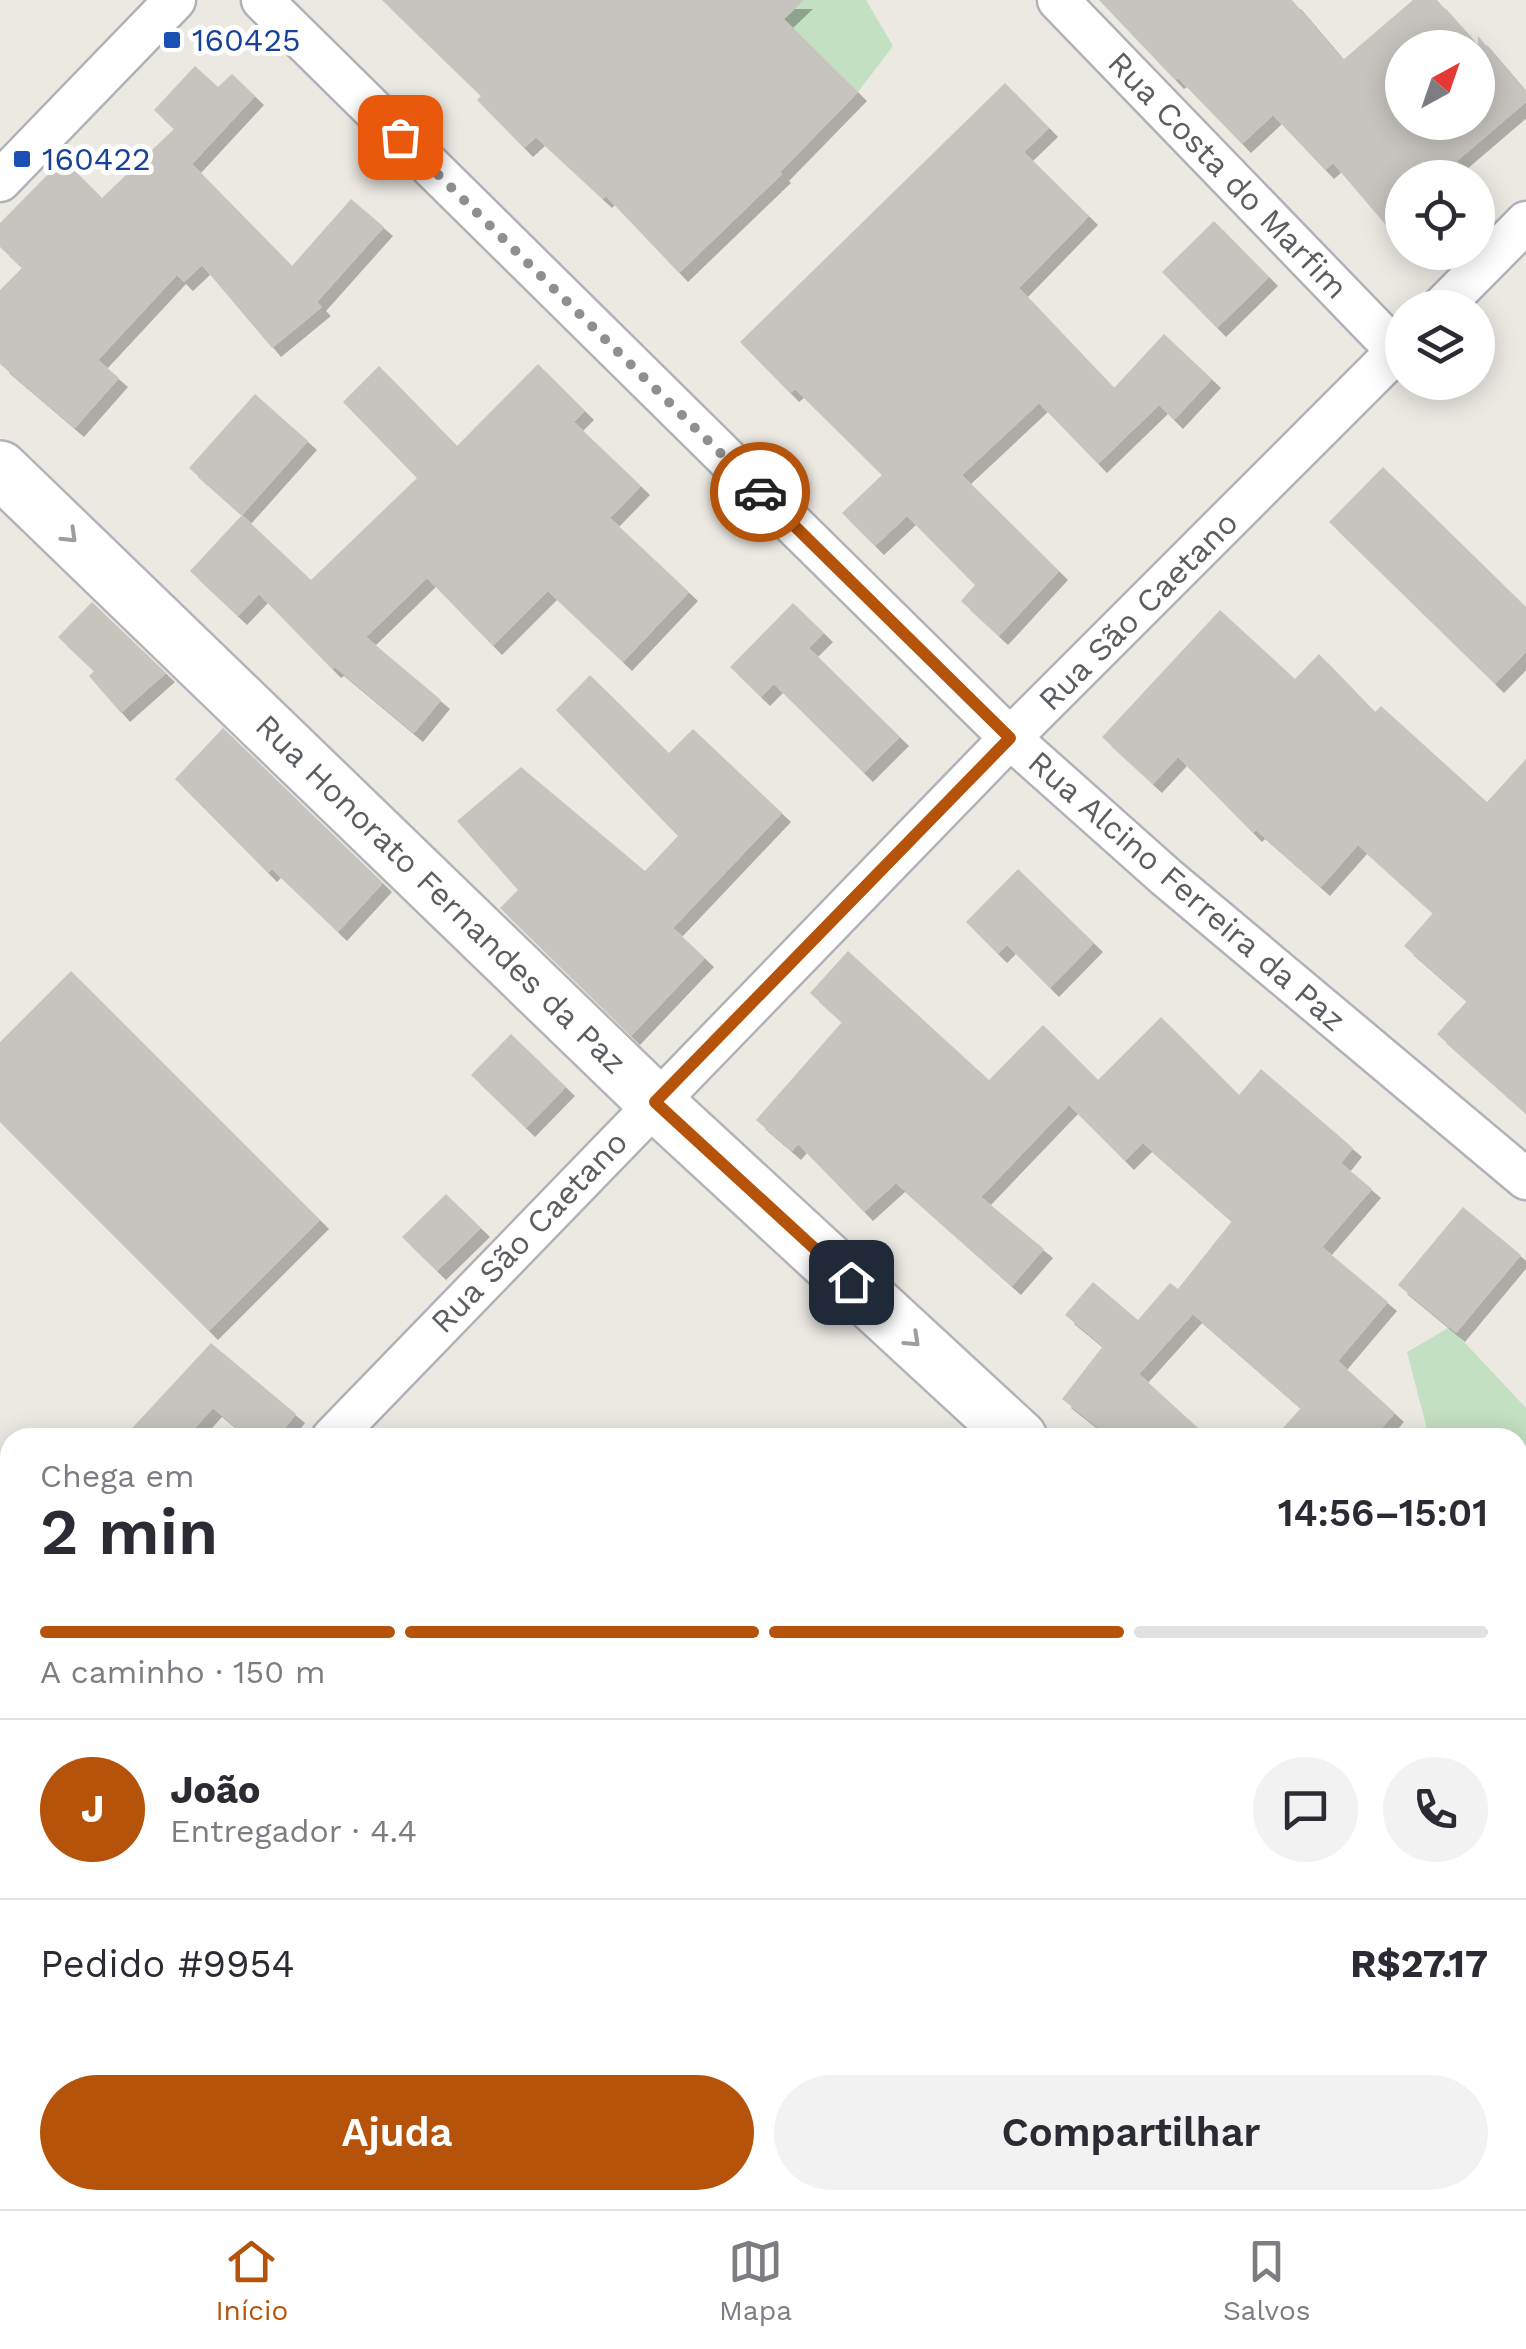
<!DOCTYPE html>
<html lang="pt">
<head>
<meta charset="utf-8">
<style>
  :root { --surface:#fff; --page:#f2f2f3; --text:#2b2b33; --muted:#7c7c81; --line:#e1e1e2; --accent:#b45309 }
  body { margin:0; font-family:"Work Sans",sans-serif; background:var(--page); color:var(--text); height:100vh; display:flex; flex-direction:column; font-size:38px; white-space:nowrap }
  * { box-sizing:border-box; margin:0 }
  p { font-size:32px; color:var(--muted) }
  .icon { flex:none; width:55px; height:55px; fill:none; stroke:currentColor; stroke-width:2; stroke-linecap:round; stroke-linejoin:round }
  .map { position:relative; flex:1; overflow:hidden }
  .details { position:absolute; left:0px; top:1428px; width:1528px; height:782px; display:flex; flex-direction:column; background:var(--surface); border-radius:30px 30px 0 0; box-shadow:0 5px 25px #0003 }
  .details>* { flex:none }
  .needle { width:65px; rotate:40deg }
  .tools { position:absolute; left:1385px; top:30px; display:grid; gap:20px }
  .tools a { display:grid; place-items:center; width:110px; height:110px; border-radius:50%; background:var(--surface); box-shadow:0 5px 25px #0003; font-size:50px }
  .pin { position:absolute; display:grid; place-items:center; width:85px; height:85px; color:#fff; margin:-42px; border-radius:20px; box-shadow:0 5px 15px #0006 }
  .courier { position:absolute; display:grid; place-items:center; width:100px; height:100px; margin:-50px; border:8px solid #b45309; border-radius:50%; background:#fff; color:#222; box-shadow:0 2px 12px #0007 }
  .summary em { font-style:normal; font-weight:600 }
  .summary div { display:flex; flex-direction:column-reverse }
  .summary { display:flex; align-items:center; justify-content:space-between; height:170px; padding:0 40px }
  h1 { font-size:65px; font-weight:600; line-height:75px }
  .bar { display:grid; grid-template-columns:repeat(4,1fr); gap:15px 10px; align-content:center; height:120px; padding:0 40px }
  .bar i { height:12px; border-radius:8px; background:var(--line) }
  .bar .on { background:var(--accent) }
  .bar p { grid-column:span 4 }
  .line { display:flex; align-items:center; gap:25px; padding:0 40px; border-top:2px solid var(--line) }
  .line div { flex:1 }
  .round { display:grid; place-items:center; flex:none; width:105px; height:105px; border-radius:52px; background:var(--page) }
  .primary-button { display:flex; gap:20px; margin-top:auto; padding:20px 40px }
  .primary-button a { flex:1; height:115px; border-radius:60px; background:var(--accent); color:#fff; font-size:40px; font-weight:600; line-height:115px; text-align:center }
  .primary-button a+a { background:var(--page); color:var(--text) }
  .tabs { display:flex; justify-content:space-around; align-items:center; height:140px; border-top:2px solid var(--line); background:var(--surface); font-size:28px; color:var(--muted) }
  .tabs a { display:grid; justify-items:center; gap:5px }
  .tabs .on { color:var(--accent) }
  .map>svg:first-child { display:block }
  .green { fill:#c3e0c2 }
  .water { fill:#aad7f4 }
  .building { fill:#c7c4bf; fill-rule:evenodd; filter:url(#shadow) }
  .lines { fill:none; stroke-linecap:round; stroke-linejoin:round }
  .street-casing { stroke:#b0b3b6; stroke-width:45 }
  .secondary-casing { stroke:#b2b5b8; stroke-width:60 }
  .street { stroke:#fff; stroke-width:40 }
  .secondary { stroke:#fff; stroke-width:55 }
  .oneway { stroke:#9d9ea0 }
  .done { stroke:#8e8f8e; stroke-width:10; stroke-dasharray:0 18 }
  .route { stroke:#b45309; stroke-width:12 }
  .transit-dot { fill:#1a4fb4; stroke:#fff; stroke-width:4 }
  .labels { text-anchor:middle; stroke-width:10; stroke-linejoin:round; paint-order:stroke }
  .transit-label { font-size:32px; fill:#164399; stroke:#fff; text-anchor:start }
  .street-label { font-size:32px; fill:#5b5e61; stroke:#fff }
</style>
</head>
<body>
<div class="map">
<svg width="1526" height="2209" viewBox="0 0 1526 2209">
  <defs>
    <filter id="shadow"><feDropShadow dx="9" dy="9" stdDeviation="0" flood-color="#0004"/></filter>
  </defs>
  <rect width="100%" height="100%" fill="#ece9e3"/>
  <g class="green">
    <polygon points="719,0 866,0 893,46 858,92 798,33 773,58"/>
    <polygon points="1450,1327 1526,1408 1526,1530 1518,1527 1518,1438 1429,1437 1407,1352"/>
  </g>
  <polygon class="water" points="687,2200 875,2200 836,2209 662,2209"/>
  <g class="building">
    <polygon points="382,0 804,0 784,19 858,92 780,172 782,174 679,273 606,196 603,199 536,137 524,148 477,100 481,96"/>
    <path d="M1099 0H1292L1343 60 1413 0H1437L1478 46V36L1526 92V102L1437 178H1402V244L1333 163 1325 170 1273 115 1242 144 1178 78 1175 80ZM1402 48H1478V122H1402Z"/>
    <polygon points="195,66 218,87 232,74 255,96 192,164 292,266 351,199 384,227 317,302 322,307 272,348 202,265 184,282 177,275 98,360 119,378 75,428 0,364 0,290 22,268 0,247 0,223 63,159 102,198 174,129 154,110"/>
    <polygon points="1005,83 1049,128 1024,152 1089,216 1019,288 1114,388 1164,334 1212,379 1174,420 1159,405 1098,464 1039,403 962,475 1059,571 999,636 961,601 975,585 907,516 875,546 842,513 882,475 795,389 790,393 740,342"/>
    <polygon points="1214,221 1269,277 1217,328 1162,272"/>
    <polygon points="538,364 585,411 574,422 641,486 610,518 689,592 623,662 548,591 493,646 427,578 366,637 441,700 414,733 335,667 332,669 259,594 238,616 190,571 242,515 311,580 417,478 343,402 379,366 457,446"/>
    <polygon points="255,394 308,441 242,515 189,468"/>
    <polygon points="1383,467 1526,607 1526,652 1495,684 1329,522"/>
    <polygon points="92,602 166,673 121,713 89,676 94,671 58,637"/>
    <polygon points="793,603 824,633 809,648 900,737 864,773 774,684 761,697 730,667"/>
    <polygon points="1220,610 1295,679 1319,654 1375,712 1381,706 1487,802 1526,759 1526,1113 1437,1034 1467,1001 1404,946 1433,913 1358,845 1321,887 1256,830 1253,833 1178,757 1153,784 1102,737"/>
    <polygon points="590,675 669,753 693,729 782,813 673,928 705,958 631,1036 500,908 518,890 457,821 521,767 645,871 678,836 556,710"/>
    <polygon points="223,728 383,883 338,932 272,869 268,873 175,779"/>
    <polygon points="1018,869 1094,943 1050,988 1007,945 998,954 966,922"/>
    <polygon points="848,951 989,1080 1043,1025 1098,1080 1161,1017 1239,1095 1261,1069 1353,1148 1341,1163 1372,1189 1322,1247 1388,1302 1338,1361 1395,1413 1373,1438 1274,1438 1301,1408 1193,1314 1139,1374 1209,1438 1111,1438 1062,1399 1103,1346 1065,1315 1093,1282 1138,1320 1170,1283 1178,1289 1232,1221 1143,1143 1125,1161 1069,1105 981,1197 1044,1249 1012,1286 896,1183 864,1212 798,1144 792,1151 756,1120 842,1022 810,993"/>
    <polygon points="71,971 320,1220 209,1331 0,1122 0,1042"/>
    <polygon points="511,1034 566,1087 526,1128 471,1075"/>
    <polygon points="446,1194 481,1228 437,1271 402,1237"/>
    <polygon points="1463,1207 1521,1255 1456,1333 1398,1285"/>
    <polygon points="211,1343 296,1414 277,1438 249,1438 213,1408 186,1438 123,1438"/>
  </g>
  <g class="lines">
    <g class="street-casing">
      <g id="street">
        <polyline points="262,0 1010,738 1166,877 1526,1179"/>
        <polyline points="1058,0 1397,351"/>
        <polyline points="0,181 175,0"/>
        <polyline points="1441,308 1526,222"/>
        <polyline points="332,1438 1010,738 1402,346"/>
        <polyline points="0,1786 10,1775"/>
        <polyline points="1518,2085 1526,2082"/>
        <polyline points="1406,2200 1417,2209"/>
        <polyline points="404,2209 426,2200"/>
        <polyline points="998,2209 1035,2200"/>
      </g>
    </g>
    <g class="secondary-casing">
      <g id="secondary">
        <polyline points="0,469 655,1102 1019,1438"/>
        <polyline points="0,1563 10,1573"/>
        <polyline points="1518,1899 1526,1907"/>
        <polyline points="685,2200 694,2209"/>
      </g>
    </g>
    <use href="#street" class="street"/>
    <use href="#secondary" class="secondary"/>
  </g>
  <defs><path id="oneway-chevron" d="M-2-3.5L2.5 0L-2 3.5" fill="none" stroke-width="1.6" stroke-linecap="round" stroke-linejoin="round" transform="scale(2.5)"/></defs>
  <g class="oneway">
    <use href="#oneway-chevron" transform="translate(70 536) rotate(44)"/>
    <use href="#oneway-chevron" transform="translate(913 1340) rotate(43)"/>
  </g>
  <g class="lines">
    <polyline class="done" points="400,137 760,492"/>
    <polyline class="route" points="760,492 1010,738 655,1102 851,1282"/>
  </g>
  <g class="transit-dot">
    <rect x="162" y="30" width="20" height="20" rx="5"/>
    <rect x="12" y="149" width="20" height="20" rx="5"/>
  </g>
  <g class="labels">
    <g class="transit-label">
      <text x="192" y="51">160425</text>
      <text x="42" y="170">160422</text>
    </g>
    <g class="street-label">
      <text transform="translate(1228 175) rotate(46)" y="11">Rua Costa do Marfim</text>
      <text transform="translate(1138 611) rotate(-45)" y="11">Rua São Caetano</text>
      <text transform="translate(1187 891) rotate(41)" y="11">Rua Alcino Ferreira da Paz</text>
      <text transform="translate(441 894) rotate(44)" y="11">Rua Honorato Fernandes da Paz</text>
      <text transform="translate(529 1232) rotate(-46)" y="11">Rua São Caetano</text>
    </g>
  </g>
</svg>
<div class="tools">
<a><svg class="needle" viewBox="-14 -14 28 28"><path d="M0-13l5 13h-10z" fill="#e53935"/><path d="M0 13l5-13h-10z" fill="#7c7c81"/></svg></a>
<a><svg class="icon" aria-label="locate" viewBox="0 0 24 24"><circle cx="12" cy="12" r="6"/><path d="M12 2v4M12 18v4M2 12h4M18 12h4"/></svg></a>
<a><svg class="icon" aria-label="layers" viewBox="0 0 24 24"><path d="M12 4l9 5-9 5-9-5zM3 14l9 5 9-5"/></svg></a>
</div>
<div class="pin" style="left:400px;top:137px;background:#ea580c"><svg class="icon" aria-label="bag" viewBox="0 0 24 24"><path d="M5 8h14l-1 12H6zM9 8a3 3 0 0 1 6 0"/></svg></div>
<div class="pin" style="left:851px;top:1282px;background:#1f2937"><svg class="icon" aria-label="home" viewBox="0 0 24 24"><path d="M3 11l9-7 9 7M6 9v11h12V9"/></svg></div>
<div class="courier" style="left:760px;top:492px"><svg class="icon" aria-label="car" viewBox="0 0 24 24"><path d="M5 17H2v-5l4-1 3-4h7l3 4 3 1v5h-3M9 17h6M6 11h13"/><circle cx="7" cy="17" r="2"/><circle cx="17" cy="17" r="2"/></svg></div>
<section class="details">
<div class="summary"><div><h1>2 min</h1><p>Chega em</p></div><em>14:56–15:01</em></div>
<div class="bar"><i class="on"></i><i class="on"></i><i class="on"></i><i></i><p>A caminho · 150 m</p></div>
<div class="line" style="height:180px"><b class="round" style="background:var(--accent);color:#fff">J</b><div><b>João</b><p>Entregador · 4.4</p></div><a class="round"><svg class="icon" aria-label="chat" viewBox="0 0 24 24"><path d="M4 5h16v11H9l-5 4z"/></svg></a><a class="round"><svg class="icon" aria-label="phone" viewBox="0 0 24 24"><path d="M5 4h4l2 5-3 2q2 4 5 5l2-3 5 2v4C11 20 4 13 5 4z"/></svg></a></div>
<div class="line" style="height:130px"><div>Pedido #9954</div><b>R$27.17</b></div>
<div class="primary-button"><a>Ajuda</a><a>Compartilhar</a></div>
</section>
</div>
<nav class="tabs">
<a class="on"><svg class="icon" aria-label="home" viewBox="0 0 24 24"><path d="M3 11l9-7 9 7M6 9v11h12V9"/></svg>Início</a>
<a><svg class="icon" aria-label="map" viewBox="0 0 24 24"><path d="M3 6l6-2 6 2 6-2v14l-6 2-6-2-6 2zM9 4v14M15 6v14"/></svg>Mapa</a>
<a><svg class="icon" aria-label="saved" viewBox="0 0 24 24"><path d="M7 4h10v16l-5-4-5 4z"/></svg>Salvos</a>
</nav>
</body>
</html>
